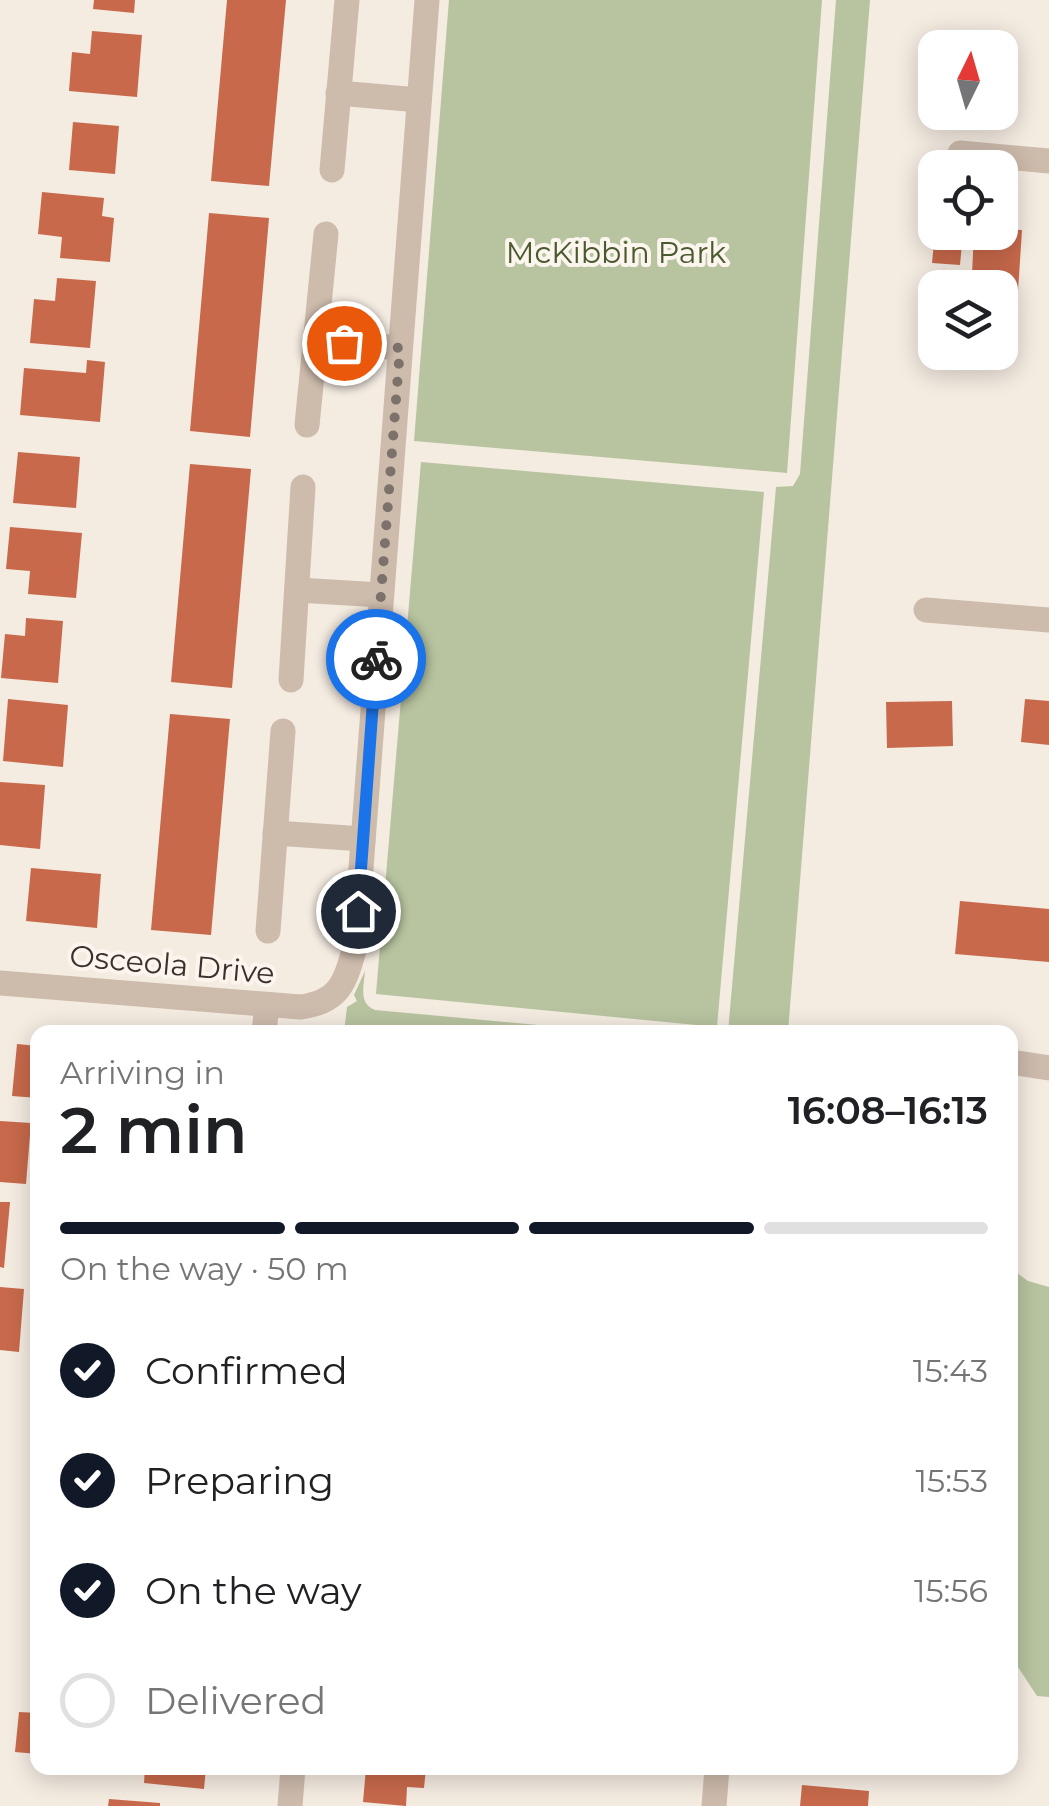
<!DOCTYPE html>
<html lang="en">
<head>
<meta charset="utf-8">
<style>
  :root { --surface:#fff; --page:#f2f2f2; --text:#202124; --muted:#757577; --line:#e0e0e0; --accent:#111827 }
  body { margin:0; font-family:Montserrat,sans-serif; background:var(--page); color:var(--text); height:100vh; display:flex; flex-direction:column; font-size:38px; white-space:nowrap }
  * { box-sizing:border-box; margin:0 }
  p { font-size:32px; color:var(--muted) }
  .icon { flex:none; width:55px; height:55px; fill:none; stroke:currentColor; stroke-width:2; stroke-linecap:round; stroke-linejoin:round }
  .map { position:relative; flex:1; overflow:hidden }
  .panel { position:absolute; left:30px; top:1025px; width:988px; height:750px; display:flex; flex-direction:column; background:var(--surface); border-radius:20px; box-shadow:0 5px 25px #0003 }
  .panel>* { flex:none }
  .needle { width:65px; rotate:5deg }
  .controls { position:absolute; left:918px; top:30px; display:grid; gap:20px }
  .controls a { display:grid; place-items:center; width:100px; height:100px; border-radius:20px; background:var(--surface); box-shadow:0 5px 25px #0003; font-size:50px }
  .pin { position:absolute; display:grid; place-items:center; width:85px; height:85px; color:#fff; margin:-42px; border:5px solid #fff; border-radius:50%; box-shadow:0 2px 10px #0007 }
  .courier { position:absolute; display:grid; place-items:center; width:100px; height:100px; margin:-50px; border:8px solid #1a73e8; border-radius:50%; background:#fff; color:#222; box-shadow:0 2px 12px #0007 }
  .overview em { font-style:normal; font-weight:600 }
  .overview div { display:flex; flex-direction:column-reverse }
  .overview { display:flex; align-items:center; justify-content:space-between; height:170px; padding:0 30px }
  h1 { font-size:65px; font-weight:600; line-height:75px }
  .bar { display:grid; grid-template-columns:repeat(4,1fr); gap:15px 10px; align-content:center; height:120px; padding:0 30px }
  .bar i { height:12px; border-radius:8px; background:var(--line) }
  .bar .current { background:var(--accent) }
  .bar p { grid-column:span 4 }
  ol { padding:0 30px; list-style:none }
  li { display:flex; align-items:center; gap:30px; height:110px }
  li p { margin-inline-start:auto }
  li .icon { padding:10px; border-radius:50%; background:var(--accent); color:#fff; stroke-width:4 }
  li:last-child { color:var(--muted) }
  li i { width:55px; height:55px; border:5px solid var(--line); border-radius:50% }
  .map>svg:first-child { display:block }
  .green { fill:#b8c4a0 }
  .building { fill:#c8694b }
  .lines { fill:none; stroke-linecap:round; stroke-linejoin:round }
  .minor { stroke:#cdbbac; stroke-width:25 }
  .done { stroke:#7c716b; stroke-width:10; stroke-dasharray:0 18 }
  .route { stroke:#1a73e8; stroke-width:12 }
  .labels { text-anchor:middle; stroke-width:8; stroke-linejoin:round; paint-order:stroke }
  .park-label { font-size:30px; fill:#4a5a2e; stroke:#fbf5ee }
  .street-label { font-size:30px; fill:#3b302b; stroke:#fbf5ee }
</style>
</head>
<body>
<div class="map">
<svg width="1049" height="1806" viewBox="0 0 1049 1806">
  <rect width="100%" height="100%" fill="#f4ebe1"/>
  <g class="green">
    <polygon points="449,0 822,0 787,473 414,441"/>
    <polygon points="836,0 870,0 788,1032 728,1032 776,487 793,486 800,474"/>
    <polygon points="421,462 764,492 717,1027 376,994"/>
    <path d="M365 971C364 986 358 1003 375 1010L615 1032H344L347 1007 357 1001 354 995Z"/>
    <polygon points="1010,1268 1028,1281 1049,1287 1049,1697 1037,1696 1010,1655"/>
  </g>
  <g class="building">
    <polygon points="94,0 135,0 134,13 93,9"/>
    <polygon points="227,0 286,0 269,186 211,181"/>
    <polygon points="92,31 142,35 137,97 69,91 72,52 90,54"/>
    <polygon points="73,122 119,126 115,174 69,170"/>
    <polygon points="42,192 104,198 102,216 114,218 110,262 60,258 62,237 38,234"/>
    <polygon points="209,213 269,218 250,437 190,431"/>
    <polygon points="1000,229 1022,230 1017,307 1000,306 1000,288 983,288 984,275 972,274 974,232 1000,232"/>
    <polygon points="935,232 963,232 960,265 932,263"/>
    <polygon points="57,278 96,281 90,348 30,343 34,299 55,301"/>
    <polygon points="87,360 105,362 100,422 20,415 24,368 86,373"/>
    <polygon points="18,452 80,457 76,508 13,503"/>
    <polygon points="190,464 251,469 232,688 171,682"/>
    <polygon points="10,527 82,533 76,598 28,594 30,571 6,569"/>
    <polygon points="26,618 63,621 58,683 1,678 5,634 25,636"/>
    <polygon points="8,699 68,705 63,767 3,761"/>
    <polygon points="1025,699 1049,701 1049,745 1021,742"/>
    <polygon points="952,701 953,746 887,748 886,702"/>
    <polygon points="170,714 230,719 211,935 151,930"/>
    <polygon points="0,782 45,785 40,849 0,845"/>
    <polygon points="31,868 101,874 97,928 26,921"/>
    <polygon points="960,901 1049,909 1049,962 955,954"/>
    <polygon points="17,1044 38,1046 38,1098 12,1096"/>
    <polygon points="0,1121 31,1123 26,1184 0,1182"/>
    <polygon points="0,1202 10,1202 4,1268 0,1267"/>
    <polygon points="0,1287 24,1289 19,1352 0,1350"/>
    <polygon points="19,1712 38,1713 38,1754 15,1752"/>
    <polygon points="145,1768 206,1768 204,1789 144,1783"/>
    <polygon points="366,1768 426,1768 424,1788 407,1787 406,1806 363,1802"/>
    <polygon points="802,1785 869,1791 868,1806 800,1806"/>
    <polygon points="109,1799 160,1803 160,1806 108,1806"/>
  </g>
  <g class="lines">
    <g class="minor">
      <polyline points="338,93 419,100"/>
      <polyline points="960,153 1049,161"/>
      <polyline points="332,170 347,0"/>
      <polyline points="315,340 400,348"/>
      <polyline points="307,425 326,234"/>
      <polyline points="297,590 381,595"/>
      <polyline points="926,610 1049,620"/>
      <polyline points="291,680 303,487"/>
      <polyline points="275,833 363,839"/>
      <polyline points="268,931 283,731"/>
      <path d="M0 983 300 1007C340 1002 345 982 355 947L427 0"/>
      <polyline points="264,1032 267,1005"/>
      <polyline points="1010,1062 1049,1068"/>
      <polyline points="290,1806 293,1768"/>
      <polyline points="714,1806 717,1768"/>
    </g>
  </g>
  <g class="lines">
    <polyline class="done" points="344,343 400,348 376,659"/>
    <polyline class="route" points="358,911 376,659"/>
  </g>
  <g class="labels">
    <g class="park-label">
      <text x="616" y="263">McKibbin Park</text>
    </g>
    <g class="street-label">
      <text transform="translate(172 965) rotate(5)" y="10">Osceola Drive</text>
    </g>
  </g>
</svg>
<div class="controls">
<a><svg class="needle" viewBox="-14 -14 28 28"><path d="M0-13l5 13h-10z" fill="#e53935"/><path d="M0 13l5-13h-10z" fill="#757577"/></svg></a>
<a><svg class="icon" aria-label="locate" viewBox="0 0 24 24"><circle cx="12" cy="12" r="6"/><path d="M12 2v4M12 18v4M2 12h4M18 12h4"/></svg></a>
<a><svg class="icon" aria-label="layers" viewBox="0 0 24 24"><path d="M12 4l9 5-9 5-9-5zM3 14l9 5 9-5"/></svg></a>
</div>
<div class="pin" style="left:344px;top:343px;background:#ea580c"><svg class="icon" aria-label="bag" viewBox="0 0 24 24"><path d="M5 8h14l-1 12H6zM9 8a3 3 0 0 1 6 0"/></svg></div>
<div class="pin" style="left:358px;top:911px;background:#1f2937"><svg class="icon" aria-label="home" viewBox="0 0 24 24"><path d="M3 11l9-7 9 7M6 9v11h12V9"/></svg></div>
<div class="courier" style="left:376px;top:659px"><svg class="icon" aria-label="bike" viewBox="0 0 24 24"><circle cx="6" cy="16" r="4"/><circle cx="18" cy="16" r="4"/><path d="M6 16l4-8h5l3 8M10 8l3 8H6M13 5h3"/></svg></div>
<section class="panel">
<div class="overview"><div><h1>2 min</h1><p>Arriving in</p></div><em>16:08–16:13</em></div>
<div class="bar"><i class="current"></i><i class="current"></i><i class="current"></i><i></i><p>On the way · 50 m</p></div>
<ol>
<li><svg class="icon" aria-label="check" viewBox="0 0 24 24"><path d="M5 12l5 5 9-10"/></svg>Confirmed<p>15:43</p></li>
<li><svg class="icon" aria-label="check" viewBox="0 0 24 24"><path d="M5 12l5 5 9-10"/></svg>Preparing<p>15:53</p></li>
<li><svg class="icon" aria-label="check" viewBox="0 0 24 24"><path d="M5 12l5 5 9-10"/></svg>On the way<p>15:56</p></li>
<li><i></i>Delivered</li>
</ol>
</section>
</div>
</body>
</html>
